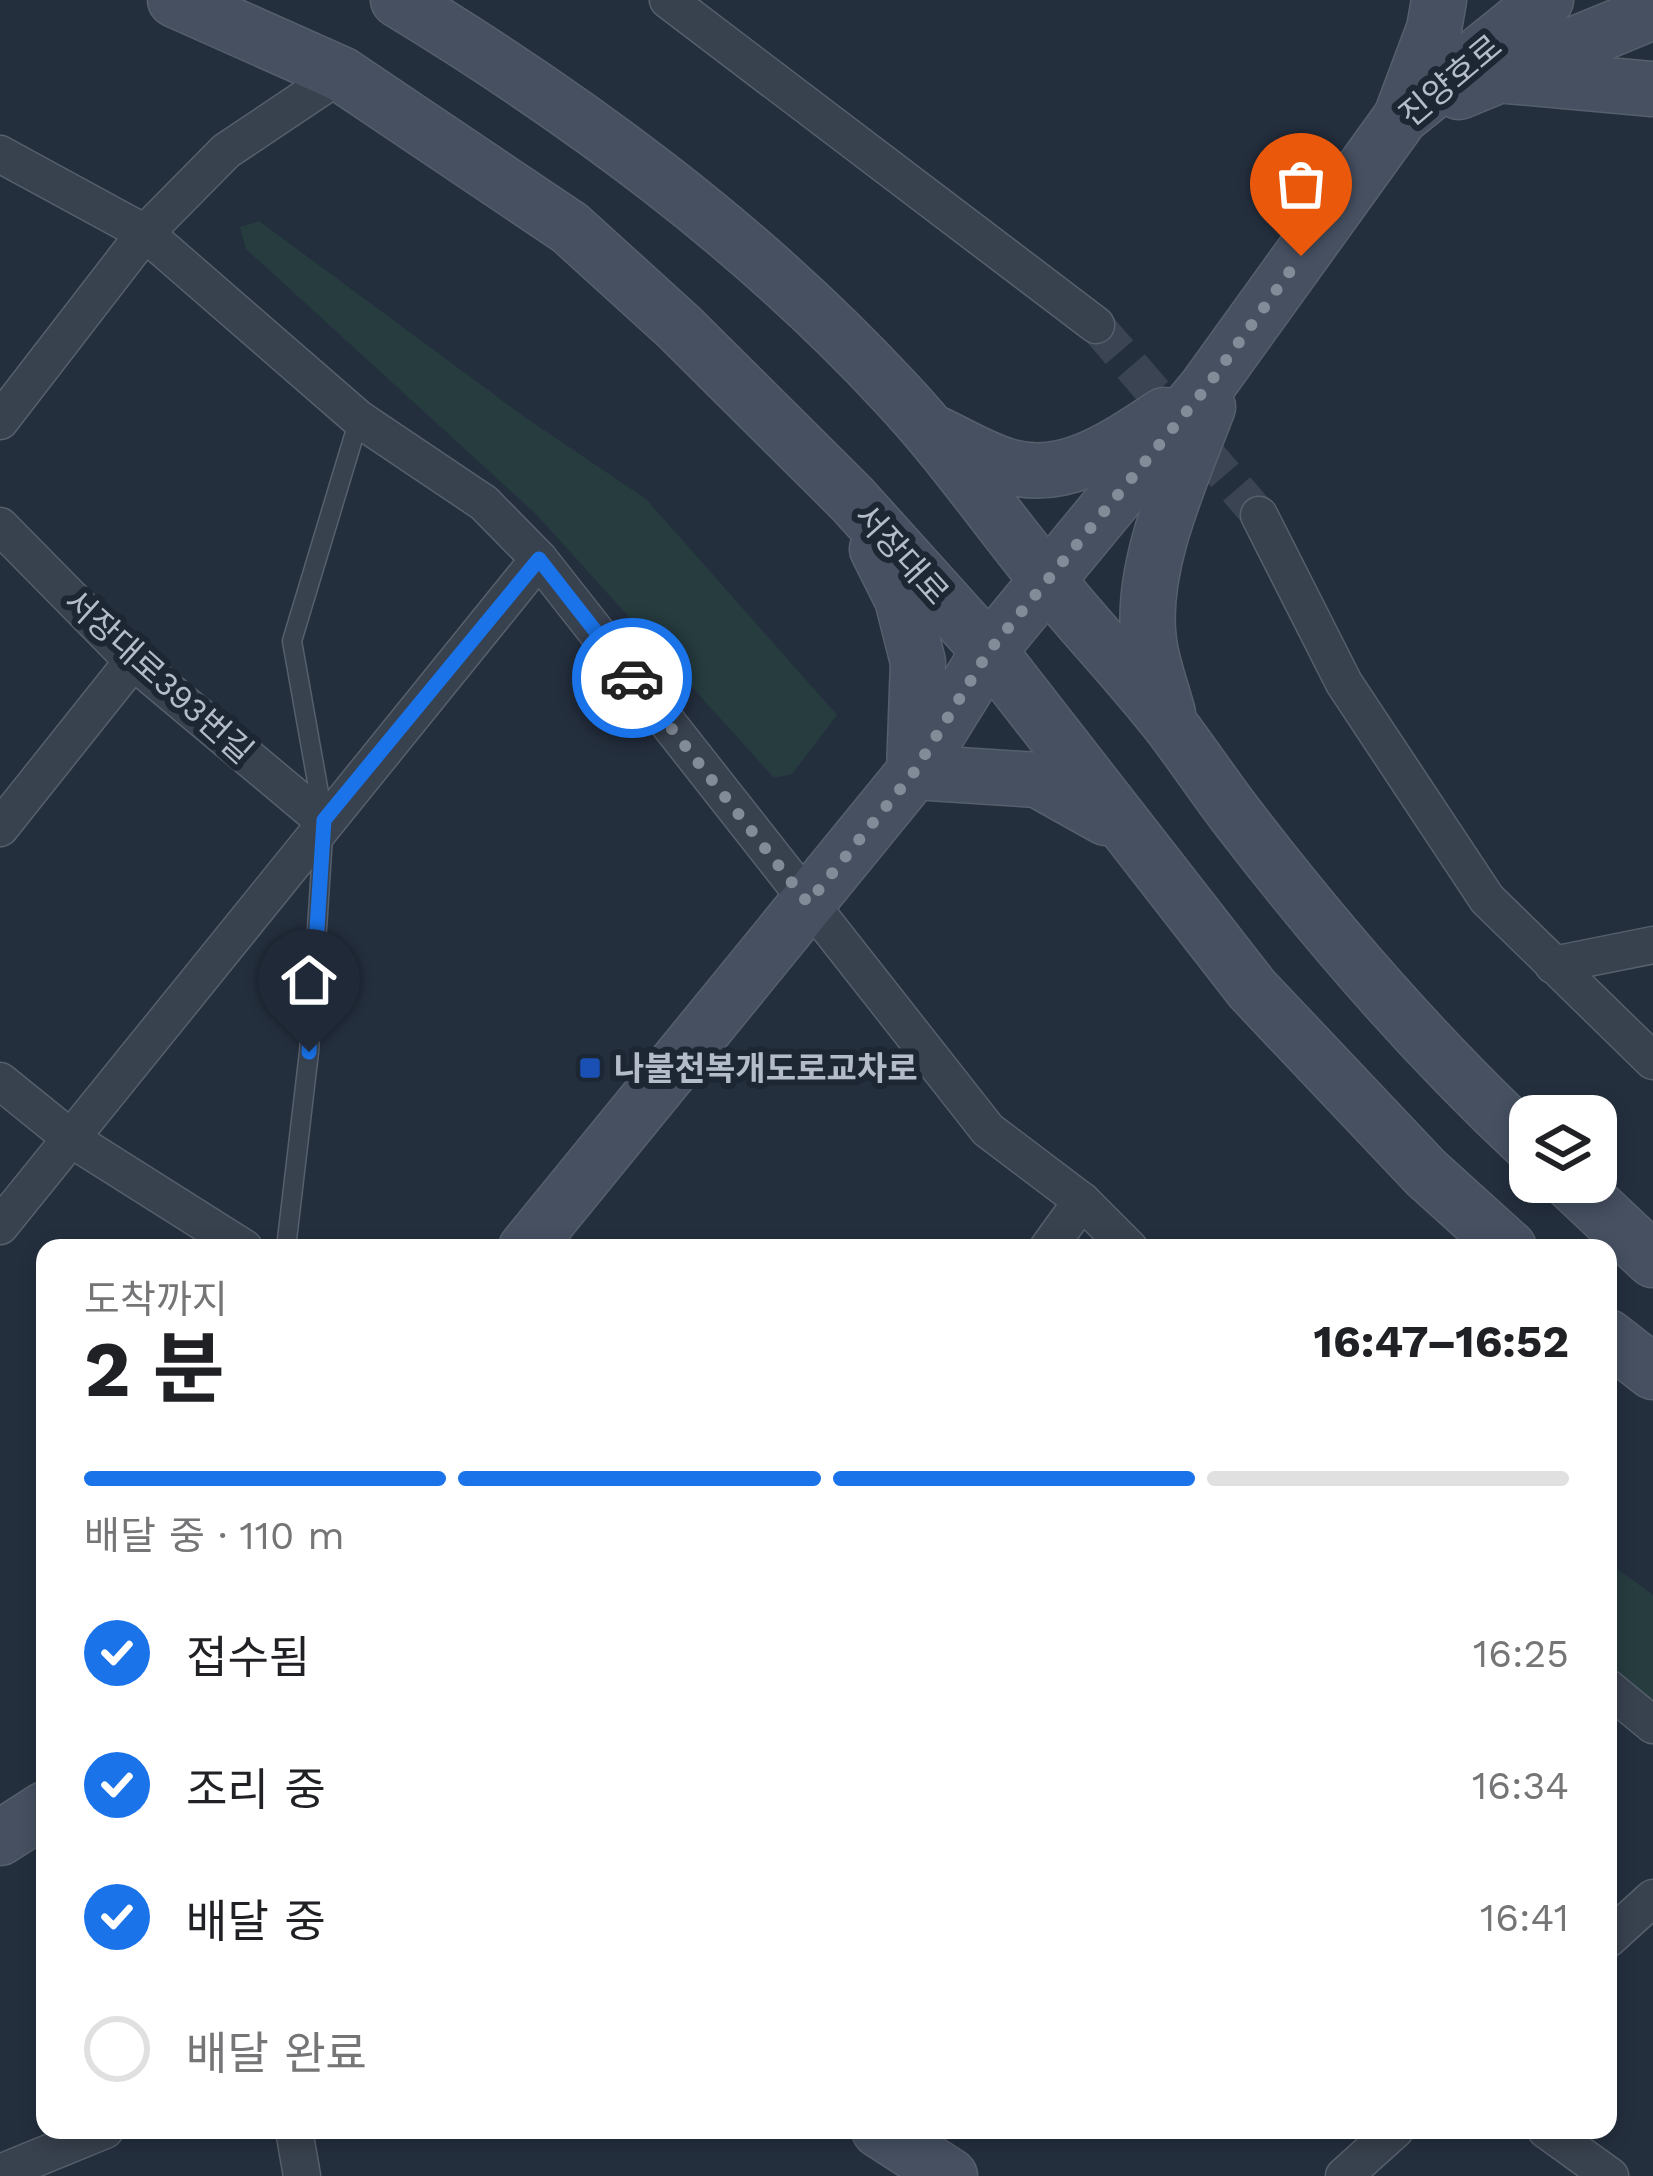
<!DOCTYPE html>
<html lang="ko">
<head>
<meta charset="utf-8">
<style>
  :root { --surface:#fff; --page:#f2f2f2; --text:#202124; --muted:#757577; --line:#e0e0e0; --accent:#1a73e8 }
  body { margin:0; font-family:"Work Sans","Noto Sans KR",sans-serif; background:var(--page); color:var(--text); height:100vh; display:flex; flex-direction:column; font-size:45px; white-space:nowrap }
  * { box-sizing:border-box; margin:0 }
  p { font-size:39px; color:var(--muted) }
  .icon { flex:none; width:66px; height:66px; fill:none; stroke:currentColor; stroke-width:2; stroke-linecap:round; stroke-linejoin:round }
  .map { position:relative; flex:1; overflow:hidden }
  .sheet { position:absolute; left:36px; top:1239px; width:1581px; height:900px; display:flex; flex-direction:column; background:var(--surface); border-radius:24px; box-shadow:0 6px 18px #0003 }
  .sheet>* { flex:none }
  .buttons { position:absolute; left:1509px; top:1095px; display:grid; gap:24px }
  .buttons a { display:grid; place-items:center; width:108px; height:108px; border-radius:24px; background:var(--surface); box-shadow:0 6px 18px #0003; font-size:60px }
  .pin { position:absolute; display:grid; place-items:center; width:102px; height:102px; color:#fff; margin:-123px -51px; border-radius:50% 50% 50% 0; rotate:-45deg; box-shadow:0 0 12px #0007 }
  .pin .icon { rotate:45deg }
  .courier { position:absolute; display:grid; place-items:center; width:120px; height:120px; margin:-60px; border:9px solid #1a73e8; border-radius:50%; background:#fff; color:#222; box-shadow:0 3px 15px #0007 }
  .headline em { font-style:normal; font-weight:700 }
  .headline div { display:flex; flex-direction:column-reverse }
  .headline { display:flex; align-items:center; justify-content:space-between; height:204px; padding:0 48px }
  h1 { font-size:78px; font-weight:700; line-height:90px }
  .bar { display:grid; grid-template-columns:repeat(4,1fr); gap:18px 12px; align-content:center; height:144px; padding:0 48px }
  .bar i { height:15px; border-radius:9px; background:var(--line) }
  .bar .current { background:var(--accent) }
  .bar p { grid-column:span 4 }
  ol { padding:0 48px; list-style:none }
  li { display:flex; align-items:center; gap:36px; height:132px }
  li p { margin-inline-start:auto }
  li .icon { padding:12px; border-radius:50%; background:var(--accent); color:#fff; stroke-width:4 }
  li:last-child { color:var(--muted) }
  li i { width:66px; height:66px; border:6px solid var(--line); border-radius:50% }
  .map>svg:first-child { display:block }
  .green { fill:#263c3f }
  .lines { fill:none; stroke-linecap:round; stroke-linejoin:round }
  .street-tunnel { stroke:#3a4453; stroke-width:36; stroke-dasharray:36 18; stroke-linecap:butt }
  .lane-casing { stroke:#565f6c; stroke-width:21 }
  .street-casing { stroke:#565f6c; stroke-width:39 }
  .secondary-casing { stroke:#565f6c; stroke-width:57 }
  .lane { stroke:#38414e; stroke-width:18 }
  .street { stroke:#38414e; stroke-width:36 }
  .secondary { stroke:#465061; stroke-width:54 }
  .done { stroke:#828b98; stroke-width:12; stroke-dasharray:0 21.6 }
  .route { stroke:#1a73e8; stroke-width:15 }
  .transit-dot { fill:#1a4fb4; stroke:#1d2633; stroke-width:4.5 }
  .labels { text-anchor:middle; stroke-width:12; stroke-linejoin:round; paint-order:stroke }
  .street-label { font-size:33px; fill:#b4bcc9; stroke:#1d2633 }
  .poi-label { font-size:33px; font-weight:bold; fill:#b4bcc9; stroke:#1d2633; text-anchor:start }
</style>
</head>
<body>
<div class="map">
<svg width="1653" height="2176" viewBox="0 0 1653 2176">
  <rect width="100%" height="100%" fill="#242f3e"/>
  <g class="green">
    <polygon points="259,221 526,418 646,499 837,715 792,774 774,778 536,514 246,249 240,227"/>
    <polygon points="1608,1562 1653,1595 1653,1721 1608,1687"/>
  </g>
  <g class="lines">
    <polyline class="street-tunnel" points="1096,325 1259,515"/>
    <g class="lane-casing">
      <polyline id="lane" points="286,1248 309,1052 324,821 292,641 359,419"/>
    </g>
    <g class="street-casing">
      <g id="street">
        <polyline points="668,0 1096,325"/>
        <polyline points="0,154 145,233 359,419 484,503 539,559 988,1130 1082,1201 1129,1248"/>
        <polyline points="0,421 145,233 226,151 341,74"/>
        <polyline points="1259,515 1344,683 1487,899 1653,1061"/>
        <polyline points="0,526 133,661 324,821"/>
        <polyline points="0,828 133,661"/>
        <polyline points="1553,965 1653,945"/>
        <polyline points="0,1081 73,1140 244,1248"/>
        <polyline points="0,1226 539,559"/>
        <polyline points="1048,1248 1082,1201"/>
        <polyline points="1608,1688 1653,1725"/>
        <polyline points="1608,1939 1653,1898"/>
        <polyline points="294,2130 302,2176"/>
        <polyline points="1546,2130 1610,2176"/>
        <polyline points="0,2173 105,2130"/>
        <polyline points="1344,2176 1395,2130"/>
      </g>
    </g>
    <g class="secondary-casing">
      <g id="secondary">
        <polyline points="175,0 341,74 570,228 679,327 852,499 989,651 1252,989 1426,1173 1509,1248"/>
        <path d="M398 0C579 110 749 235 894 391 950 450 996 518 1048 581 1088 630 1132 676 1171 726 1193 755 1213 785 1235 814 1323 929 1424 1046 1530 1145"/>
        <polyline points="1508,76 1653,89"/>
        <polyline points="1459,92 1653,12"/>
        <polyline points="1402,114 1434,29 1439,0"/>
        <path d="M937 434C960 445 983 459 1007 466 1065 484 1118 445 1164 415"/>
        <polyline points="877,549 902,599 918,662 914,772 1038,780 1106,818"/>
        <path d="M1168 714C1162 690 1152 666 1149 641 1139 566 1182 476 1208 407"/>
        <polyline points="1570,1182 1653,1260"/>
        <polyline points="526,1248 914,772 989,651 1206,388 1401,117 1546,0"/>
        <polyline points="1608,1337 1653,1372"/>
        <polyline points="0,1838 45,1809"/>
        <polyline points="879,2130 950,2176"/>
      </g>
    </g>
    <use href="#lane" class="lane"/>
    <use href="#street" class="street"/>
    <use href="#secondary" class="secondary"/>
  </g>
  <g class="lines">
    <polyline class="done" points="632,678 808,903 914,772 989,651 1206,388 1301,256"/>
    <polyline class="route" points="309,1052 324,820 539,559 632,678"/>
  </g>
  <rect class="transit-dot" x="578" y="1056" width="24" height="24" rx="6"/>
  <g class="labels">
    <g class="street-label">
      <text transform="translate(1450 80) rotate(-40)" y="12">진양호로</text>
      <text transform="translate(902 554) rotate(48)" y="12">서장대로</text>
      <text transform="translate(159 676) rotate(42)" y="12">서장대로393번길</text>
    </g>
    <g class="poi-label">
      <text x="614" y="1080">나불천복개도로교차로</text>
    </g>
  </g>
</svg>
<div class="buttons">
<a><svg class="icon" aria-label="layers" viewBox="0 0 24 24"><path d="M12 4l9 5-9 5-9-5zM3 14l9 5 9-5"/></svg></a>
</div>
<div class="pin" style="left:1301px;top:256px;background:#ea580c"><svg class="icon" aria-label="bag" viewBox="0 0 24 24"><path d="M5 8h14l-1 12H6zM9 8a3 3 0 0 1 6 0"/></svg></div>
<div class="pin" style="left:309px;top:1052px;background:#1f2937"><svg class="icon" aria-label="home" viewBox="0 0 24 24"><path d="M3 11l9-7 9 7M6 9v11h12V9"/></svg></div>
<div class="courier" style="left:632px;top:678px"><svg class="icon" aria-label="car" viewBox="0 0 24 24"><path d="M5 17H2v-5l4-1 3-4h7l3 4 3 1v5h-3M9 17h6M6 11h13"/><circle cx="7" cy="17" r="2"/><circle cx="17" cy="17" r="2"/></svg></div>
<section class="sheet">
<div class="headline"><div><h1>2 분</h1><p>도착까지</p></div><em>16:47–16:52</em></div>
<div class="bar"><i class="current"></i><i class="current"></i><i class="current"></i><i></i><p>배달 중 · 110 m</p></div>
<ol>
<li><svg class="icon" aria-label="check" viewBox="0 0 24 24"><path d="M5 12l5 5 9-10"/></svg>접수됨<p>16:25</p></li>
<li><svg class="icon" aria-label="check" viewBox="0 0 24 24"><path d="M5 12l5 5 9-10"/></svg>조리 중<p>16:34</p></li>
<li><svg class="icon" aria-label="check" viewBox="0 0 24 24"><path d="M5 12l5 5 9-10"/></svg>배달 중<p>16:41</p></li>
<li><i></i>배달 완료</li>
</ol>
</section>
</div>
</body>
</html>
